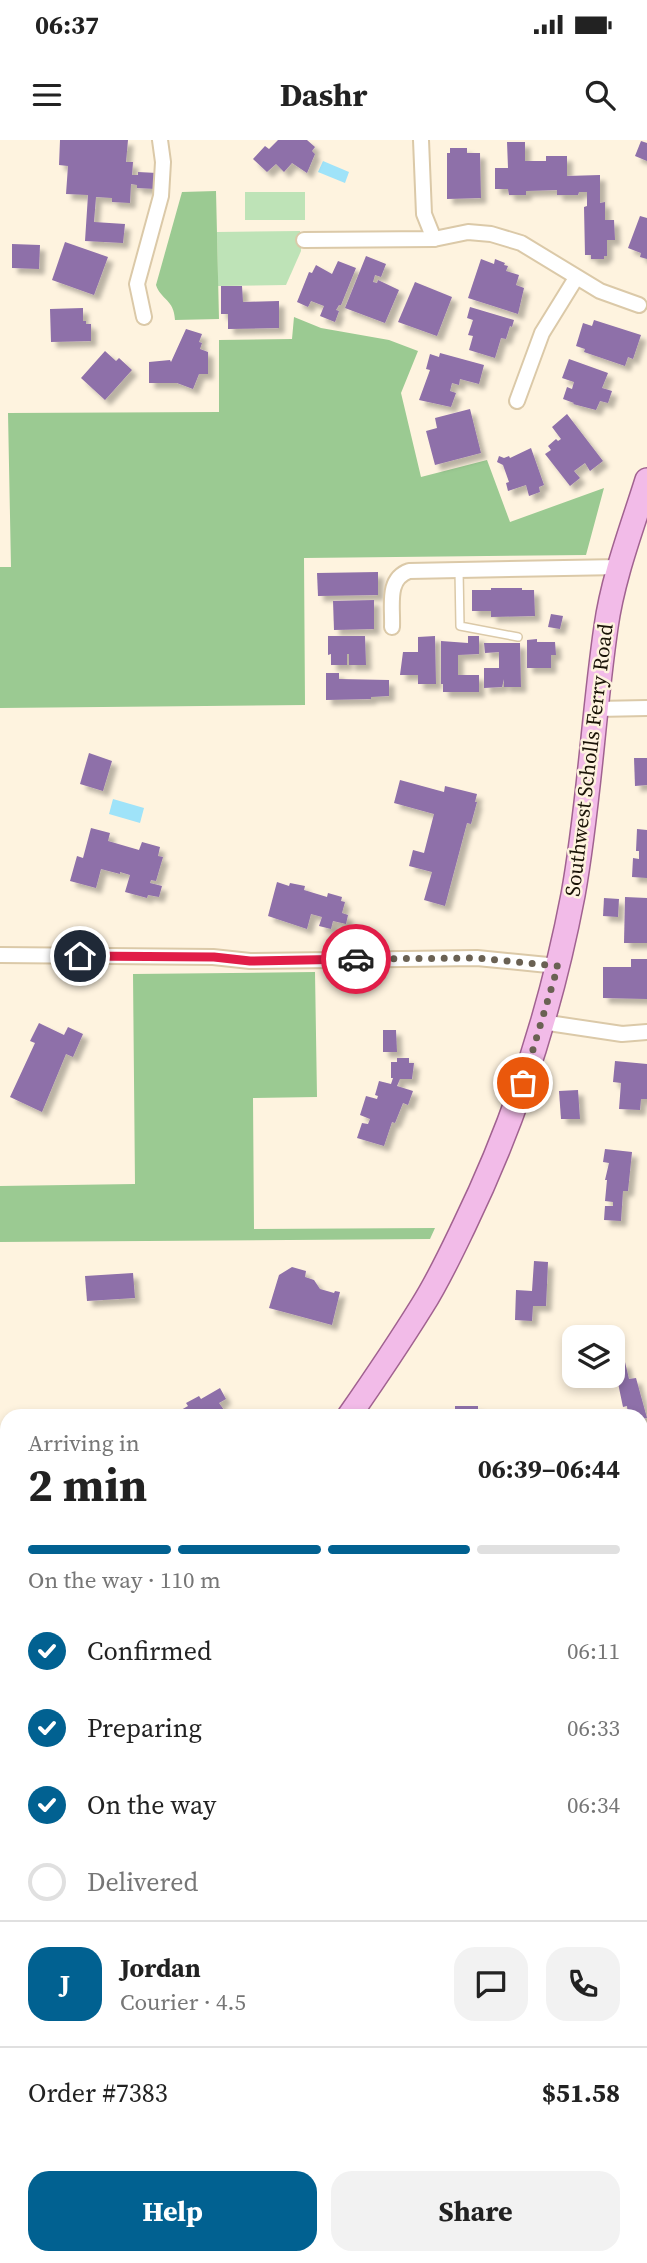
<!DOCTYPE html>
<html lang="en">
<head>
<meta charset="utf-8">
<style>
  :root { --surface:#fff; --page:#f2f2f2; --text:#222; --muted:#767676; --line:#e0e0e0; --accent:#016191 }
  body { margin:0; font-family:"Source Serif 4",serif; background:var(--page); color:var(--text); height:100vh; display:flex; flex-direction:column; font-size:26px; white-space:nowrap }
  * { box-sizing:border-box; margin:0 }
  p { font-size:23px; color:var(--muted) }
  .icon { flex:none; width:38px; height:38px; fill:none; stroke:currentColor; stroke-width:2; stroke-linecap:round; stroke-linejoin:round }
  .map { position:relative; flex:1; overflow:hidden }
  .drawer { position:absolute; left:0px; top:1269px; width:648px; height:856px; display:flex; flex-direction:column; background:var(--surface); border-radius:21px 21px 0 0; box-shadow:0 4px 10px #0003 }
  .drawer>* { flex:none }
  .tools { position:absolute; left:562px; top:1185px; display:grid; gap:14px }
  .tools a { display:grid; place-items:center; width:63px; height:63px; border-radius:14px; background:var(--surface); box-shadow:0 4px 10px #0003; font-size:35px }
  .pin { position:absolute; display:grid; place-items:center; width:60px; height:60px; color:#fff; margin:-30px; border:4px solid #fff; border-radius:50%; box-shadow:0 2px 7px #0007 }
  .courier { position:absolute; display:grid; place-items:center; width:70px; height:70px; margin:-35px; border:5px solid #e11d48; border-radius:50%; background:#fff; color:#222; box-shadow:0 2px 9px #0007 }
  .overview em { font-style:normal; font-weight:700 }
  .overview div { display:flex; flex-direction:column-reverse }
  .overview { display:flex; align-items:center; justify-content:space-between; height:119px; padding:0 28px }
  h1 { font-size:46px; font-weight:700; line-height:52px }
  .bar { display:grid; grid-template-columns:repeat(4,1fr); gap:10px 7px; align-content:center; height:84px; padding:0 28px }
  .bar i { height:9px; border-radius:5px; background:var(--line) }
  .bar .selected { background:var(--accent) }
  .bar p { grid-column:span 4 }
  .line { display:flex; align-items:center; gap:18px; padding:0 28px; border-top:2px solid var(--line) }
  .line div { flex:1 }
  .round { display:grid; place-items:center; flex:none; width:74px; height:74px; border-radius:21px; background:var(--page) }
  ol { padding:0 28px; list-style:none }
  li { display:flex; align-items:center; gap:21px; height:77px }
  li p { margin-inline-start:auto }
  li .icon { padding:7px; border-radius:50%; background:var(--accent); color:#fff; stroke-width:4 }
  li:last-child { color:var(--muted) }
  li i { width:38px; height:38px; border:4px solid var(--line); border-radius:50% }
  .action { display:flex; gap:14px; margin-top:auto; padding:14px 28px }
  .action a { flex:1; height:80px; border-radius:21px; background:var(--accent); color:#fff; font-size:28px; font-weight:700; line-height:80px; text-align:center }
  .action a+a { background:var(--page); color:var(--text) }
  .status { display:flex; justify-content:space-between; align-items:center; height:49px; padding:0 35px; background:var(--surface); direction:ltr }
  .status svg { height:19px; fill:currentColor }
  header { display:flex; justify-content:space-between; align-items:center; height:91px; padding:0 28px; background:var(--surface); font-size:32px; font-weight:700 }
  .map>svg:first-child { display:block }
  .green { fill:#bee3b7 }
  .forest { fill:#9bca92 }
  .water { fill:#9fe3f9 }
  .building { fill:#8e6fa9; filter:url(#shadow) }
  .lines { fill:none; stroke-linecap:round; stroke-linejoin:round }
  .service-casing { stroke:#dbc9a8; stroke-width:10 }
  .minor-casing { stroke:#dbc9a8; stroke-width:18 }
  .primary-casing { stroke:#a16290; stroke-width:26 }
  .service { stroke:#fff; stroke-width:7 }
  .minor { stroke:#fff; stroke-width:14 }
  .primary { stroke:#f2bbe8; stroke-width:23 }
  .done { stroke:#6a6153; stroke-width:7; stroke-dasharray:0 12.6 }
  .route { stroke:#e11d48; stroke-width:9 }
  .labels { text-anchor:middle; stroke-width:5; stroke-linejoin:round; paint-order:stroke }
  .street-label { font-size:21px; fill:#1a1307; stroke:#fef3df }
</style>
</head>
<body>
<div class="status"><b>06:37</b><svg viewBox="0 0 49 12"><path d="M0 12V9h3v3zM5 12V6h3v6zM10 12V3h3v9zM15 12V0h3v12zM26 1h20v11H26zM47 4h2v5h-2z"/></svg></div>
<header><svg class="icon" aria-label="menu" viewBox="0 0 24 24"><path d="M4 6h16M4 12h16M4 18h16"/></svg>Dashr<svg class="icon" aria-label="search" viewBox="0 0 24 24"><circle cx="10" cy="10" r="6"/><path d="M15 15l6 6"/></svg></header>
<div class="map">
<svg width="647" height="2123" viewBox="0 0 647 2123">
  <defs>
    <filter id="shadow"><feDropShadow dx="5.5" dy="5.5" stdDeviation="2" flood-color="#0004"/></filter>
  </defs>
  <rect width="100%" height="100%" fill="#fef3df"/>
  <g class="green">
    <rect x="245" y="52" width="60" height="28"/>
    <polygon points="300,91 301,111 286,145 218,146 217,92"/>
  </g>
  <g class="forest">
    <path d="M216 51 219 179 175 180C174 159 161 160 156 145L182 52Z"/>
    <polygon points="294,177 321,188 389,200 418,211 401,253 421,337 487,320 510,382 604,348 586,415 304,418 305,565 0,568 0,427 11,427 8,273 219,272 219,200 292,199"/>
    <polygon points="315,832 317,957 253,958 254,1089 435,1088 430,1099 0,1102 0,1046 135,1044 133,834"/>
    <polygon points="641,1475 647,1475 647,1596 644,1588 641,1588"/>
  </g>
  <g class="water">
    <polygon points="323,21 349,32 345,43 318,32"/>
    <polygon points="113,659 144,668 140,683 109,674"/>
  </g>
  <g class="building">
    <polygon points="60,0 128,0 126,22 133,22 132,35 138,35 138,32 157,33 156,49 137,48 137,45 131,44 130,63 112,62 112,58 96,57 94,82 125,84 123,103 85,101 88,55 66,54 68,26 59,25"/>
    <polygon points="278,0 307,0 315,7 312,11 315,14 307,33 292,23 284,32 276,24 267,32 253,19 265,6 269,9"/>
    <polygon points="641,1 647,3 647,21 635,16"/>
    <polygon points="507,2 525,2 525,21 546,21 546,16 567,16 567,36 600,35 600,63 605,62 605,80 614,80 615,100 607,100 607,116 604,116 604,119 591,119 591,115 585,115 584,67 587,66 587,52 579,52 578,55 557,55 557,50 526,51 526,55 509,55 508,49 495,49 495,28 508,28"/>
    <polygon points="450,8 467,8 467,13 480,13 481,58 447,59 447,13 450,13"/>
    <polygon points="640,76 647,78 647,119 640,117 641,113 628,108"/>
    <polygon points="65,102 108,117 94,155 52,140"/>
    <polygon points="12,104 40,105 39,129 12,128"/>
    <polygon points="366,116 386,124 381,137 375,135 373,142 377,143 378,140 399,150 385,183 345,168"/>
    <polygon points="481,119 494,124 495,119 505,123 504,125 508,126 506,131 519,135 516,145 524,148 518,174 468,158"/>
    <polygon points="338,121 356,128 341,165 339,165 336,170 339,171 335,182 320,176 324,166 311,161 308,167 297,162 309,132 312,133 316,125 332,134"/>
    <polygon points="415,142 452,157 437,196 398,182"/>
    <polygon points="221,146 242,146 243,162 279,161 279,188 228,189 228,174 221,174"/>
    <polygon points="470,167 514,180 512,187 510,186 506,199 501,198 495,218 469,210 473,196 468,195 473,180 467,178"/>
    <polygon points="83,168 83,181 86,181 86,184 91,184 91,201 51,202 50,169"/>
    <polygon points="594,180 641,195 633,219 628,217 625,226 584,212 585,209 576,206 583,183 592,186"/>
    <polygon points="186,189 202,194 199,202 202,203 200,209 208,212 208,234 199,234 193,249 177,243 149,243 149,222 170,220 171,222"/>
    <polygon points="105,211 116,221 119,218 132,230 105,260 81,238"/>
    <polygon points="440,213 484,225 479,244 460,239 459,245 452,243 450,251 456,253 451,267 419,260 430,230 426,229 430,214 439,217"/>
    <polygon points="569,219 608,233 602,248 612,251 608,263 600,261 596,270 573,264 574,263 563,259 567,247 572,249 574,242 562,238"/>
    <polygon points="470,269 481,313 435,325 426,291 437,288 435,278"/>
    <polygon points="567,274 603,321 590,331 585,323 574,331 580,338 570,346 545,314 551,310 548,306 556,299 558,301 561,299 552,287"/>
    <polygon points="531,308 544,345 539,347 540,352 529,356 526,345 508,351 506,343 509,342 503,325 497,322 499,316 504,318 509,316 510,318"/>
    <polygon points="378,432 378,455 318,456 317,433"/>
    <polygon points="491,448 522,448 522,450 534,450 535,476 491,477 491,471 472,471 472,450 491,450"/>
    <polygon points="374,460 374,489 334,490 333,461"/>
    <polygon points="551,474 563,476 560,489 548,487"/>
    <polygon points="328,496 365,496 366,525 349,525 349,514 347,514 347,525 331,525 331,514 328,515"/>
    <polygon points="435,496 436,544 418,544 418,535 400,535 403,512 418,512 418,497"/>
    <polygon points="468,496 479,496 479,514 458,515 458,535 479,535 479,552 443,552 443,544 441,544 441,501 468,503"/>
    <polygon points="537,499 537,502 555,502 556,515 551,515 551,528 527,528 527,500"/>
    <polygon points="484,503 520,503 521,547 504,547 504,539 502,547 484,548 484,528 499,528 499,512 485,513"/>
    <polygon points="326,533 339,533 339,539 389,540 389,556 371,557 371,559 326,560"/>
    <polygon points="89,613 112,621 103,651 80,644"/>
    <polygon points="634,618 647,618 647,645 635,646"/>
    <polygon points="400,640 444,652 445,646 477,654 475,662 477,662 471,684 467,683 445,766 424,760 432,732 409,726 413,710 424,713 434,674 394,663"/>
    <polygon points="91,688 110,693 108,701 139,710 142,702 160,707 158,716 163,717 156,741 151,740 150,743 162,746 159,757 148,755 147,758 125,752 130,735 120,732 120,734 101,729 96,748 70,741 77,716 83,718"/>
    <polygon points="637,689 647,690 647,738 632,737 633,718 639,719 639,711 636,711"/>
    <polygon points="277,742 289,746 290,743 305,746 304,750 327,757 328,753 342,757 341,761 345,762 342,773 348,775 346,784 333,781 331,789 319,786 322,777 311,774 307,789 268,776"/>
    <polygon points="625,757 647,758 647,803 624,803"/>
    <polygon points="604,758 619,759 618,777 603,776"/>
    <polygon points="631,819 647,819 647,859 603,858 603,827 631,827"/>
    <polygon points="39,883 64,895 68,887 83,894 73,917 66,914 42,972 10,957 35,903 30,901"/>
    <polygon points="383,890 396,890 397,912 383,912"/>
    <polygon points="397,918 409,918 409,923 414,923 412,939 400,939 397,946 413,951 408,965 403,963 395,983 392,982 384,1006 357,998 362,983 368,984 370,979 360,975 366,956 377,959 378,956 375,955 379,941 391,944 393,938 391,938 391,922 397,922"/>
    <polygon points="615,921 647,924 647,959 641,959 640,970 619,969 621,943 613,942"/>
    <polygon points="578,950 580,979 561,979 559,951"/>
    <polygon points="605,1009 632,1012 628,1051 623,1051 621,1081 604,1080 605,1066 613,1066 613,1062 605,1061 607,1040 605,1040 609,1023 603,1022"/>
    <polygon points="534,1121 548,1122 546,1166 533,1166 532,1181 515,1180 516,1150 532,1151"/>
    <polygon points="292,1127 306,1131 305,1137 314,1140 320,1149 334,1153 335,1151 340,1152 332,1185 269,1168 279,1135"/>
    <polygon points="133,1133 135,1158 87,1161 85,1136"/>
    <polygon points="625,1222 629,1239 636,1238 647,1278 640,1279 640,1276 628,1276 627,1266 623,1267 614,1224"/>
    <polygon points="220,1248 226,1259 219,1263 224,1270 214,1276 175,1276 174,1274 188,1266 186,1263 199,1256 201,1259"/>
    <rect x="455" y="1266" width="23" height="10"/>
    <polygon points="0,1361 7,1364 7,1415 0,1415"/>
    <polygon points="640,1409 647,1411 647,1438 641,1454"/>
    <rect x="640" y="1615" width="7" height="43"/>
    <polygon points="644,1711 647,1711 647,1778 640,1778 640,1730 644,1730"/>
    <polygon points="7,1854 7,1887 0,1889 0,1856"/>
    <polygon points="640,1858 647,1864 647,1947 640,1947"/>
    <rect x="640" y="1957" width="7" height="68"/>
    <polygon points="647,2055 647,2109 640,2109 640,2056"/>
    <rect x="99" y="2118" width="49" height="5"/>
  </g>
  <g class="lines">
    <g class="service-casing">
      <polyline id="service" points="459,430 460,486 518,497"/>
    </g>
    <g class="minor-casing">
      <g id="minor">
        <polyline points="421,0 424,74 434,99"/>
        <polyline points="304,100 434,99 468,92 491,94 521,103 600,151 639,165"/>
        <polyline points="144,177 137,144 161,56 163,22 160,0"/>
        <polyline points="517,261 542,193 576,138"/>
        <path d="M392 487C393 466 386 439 409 431L620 427"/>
        <polyline points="597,569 647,568"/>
        <polyline points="0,815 213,817 250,821 477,818 558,826"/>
        <polyline points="542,882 622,894 647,892"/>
        <polyline points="640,1344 647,1345"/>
        <polyline points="0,1790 7,1792"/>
        <polyline points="0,1968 7,1968"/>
        <polyline points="581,2123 581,2118"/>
      </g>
    </g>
    <g class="primary-casing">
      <g id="primary">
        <path d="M349 1276C374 1240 399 1203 422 1166 438 1141 451 1113 464 1086 515 981 551 870 573 755 589 667 593 577 606 487 613 437 632 388 647 340"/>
        <polyline points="0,1625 7,1619"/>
      </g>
    </g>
    <use href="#service" class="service"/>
    <use href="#minor" class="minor"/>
    <use href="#primary" class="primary"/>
  </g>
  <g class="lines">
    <polyline class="done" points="356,819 477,818 558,826 523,943"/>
    <polyline class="route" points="80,816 214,817 250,821 356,819"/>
  </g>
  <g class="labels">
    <g class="street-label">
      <text transform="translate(589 620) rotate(-83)" y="7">Southwest Scholls Ferry Road</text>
    </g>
  </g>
</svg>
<div class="tools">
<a><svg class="icon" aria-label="layers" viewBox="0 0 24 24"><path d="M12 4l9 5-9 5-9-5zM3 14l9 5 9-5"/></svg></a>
</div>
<div class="pin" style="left:523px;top:943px;background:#ea580c"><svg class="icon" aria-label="bag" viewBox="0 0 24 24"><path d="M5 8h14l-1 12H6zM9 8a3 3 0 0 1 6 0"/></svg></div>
<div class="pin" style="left:80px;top:816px;background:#1f2937"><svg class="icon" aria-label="home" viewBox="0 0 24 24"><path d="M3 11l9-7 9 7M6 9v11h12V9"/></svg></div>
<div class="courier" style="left:356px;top:819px"><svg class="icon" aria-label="car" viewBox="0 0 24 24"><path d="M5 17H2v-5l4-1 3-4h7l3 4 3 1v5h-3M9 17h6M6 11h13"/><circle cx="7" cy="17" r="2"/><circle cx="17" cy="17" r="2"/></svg></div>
<section class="drawer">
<div class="overview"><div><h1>2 min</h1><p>Arriving in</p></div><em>06:39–06:44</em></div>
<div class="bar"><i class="selected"></i><i class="selected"></i><i class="selected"></i><i></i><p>On the way · 110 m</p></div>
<ol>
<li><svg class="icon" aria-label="check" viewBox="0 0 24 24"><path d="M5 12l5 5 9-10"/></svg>Confirmed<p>06:11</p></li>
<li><svg class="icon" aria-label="check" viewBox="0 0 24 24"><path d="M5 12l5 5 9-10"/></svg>Preparing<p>06:33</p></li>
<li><svg class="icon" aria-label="check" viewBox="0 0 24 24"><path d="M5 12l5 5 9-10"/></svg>On the way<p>06:34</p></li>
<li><i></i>Delivered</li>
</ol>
<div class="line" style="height:126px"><b class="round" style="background:var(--accent);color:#fff">J</b><div><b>Jordan</b><p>Courier · 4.5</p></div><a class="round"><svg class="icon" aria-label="chat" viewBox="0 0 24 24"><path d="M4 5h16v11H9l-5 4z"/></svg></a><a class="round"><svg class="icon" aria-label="phone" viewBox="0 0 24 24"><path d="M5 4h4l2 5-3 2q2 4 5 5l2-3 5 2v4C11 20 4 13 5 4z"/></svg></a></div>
<div class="line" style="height:91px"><div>Order #7383</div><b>$51.58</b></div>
<div class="action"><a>Help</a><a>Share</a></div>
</section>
</div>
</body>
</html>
